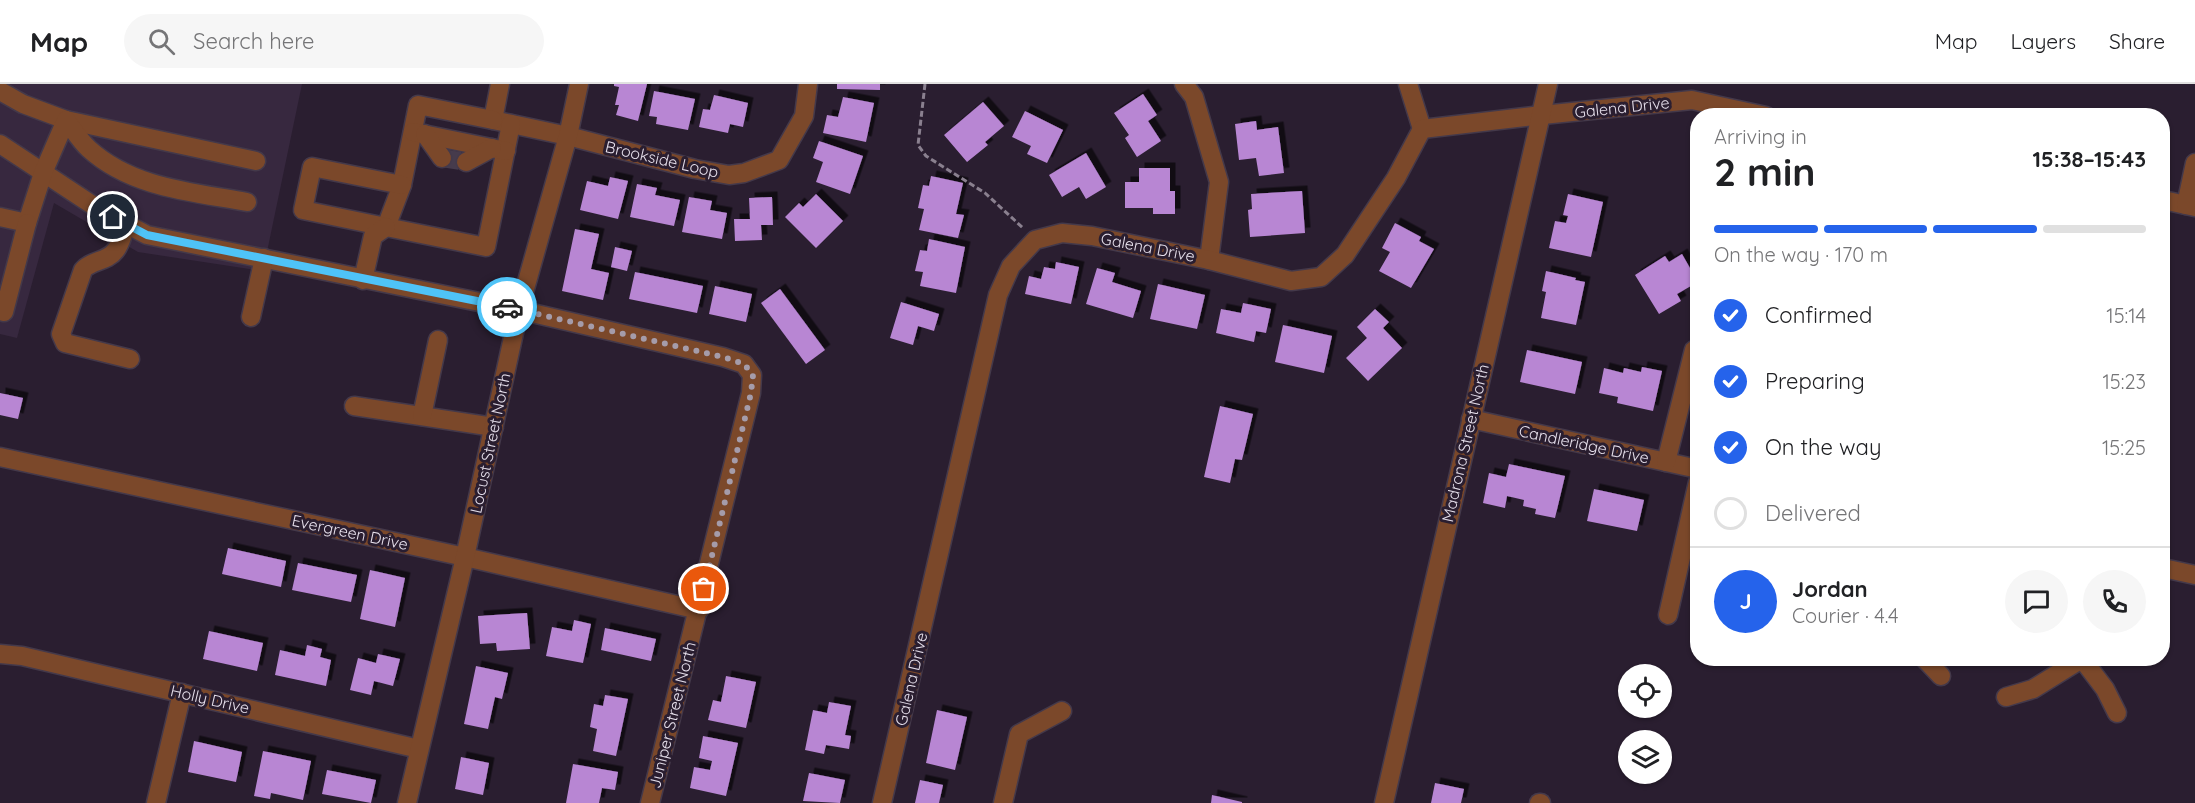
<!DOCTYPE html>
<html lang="en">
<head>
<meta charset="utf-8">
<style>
  :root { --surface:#fff; --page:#f6f6f6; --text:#202124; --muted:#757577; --line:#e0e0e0; --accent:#2563eb }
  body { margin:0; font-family:Quicksand,sans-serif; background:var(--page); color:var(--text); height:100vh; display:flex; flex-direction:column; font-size:22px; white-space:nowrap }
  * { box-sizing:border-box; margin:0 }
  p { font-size:20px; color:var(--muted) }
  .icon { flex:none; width:33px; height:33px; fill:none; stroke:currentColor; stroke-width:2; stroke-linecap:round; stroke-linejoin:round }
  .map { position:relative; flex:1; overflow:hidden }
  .drawer { position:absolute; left:1690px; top:24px; width:480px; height:558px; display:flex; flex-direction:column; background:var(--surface); border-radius:24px; box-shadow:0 2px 4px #0004 }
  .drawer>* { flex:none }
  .controls { position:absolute; left:1618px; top:580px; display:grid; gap:12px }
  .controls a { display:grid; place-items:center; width:54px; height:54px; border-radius:50%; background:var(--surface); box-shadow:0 2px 4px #0004; font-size:30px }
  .pin { position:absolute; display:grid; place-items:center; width:51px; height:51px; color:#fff; margin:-26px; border:3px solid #fff; border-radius:50%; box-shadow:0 2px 6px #0007 }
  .courier { position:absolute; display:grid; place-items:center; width:60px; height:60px; margin:-30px; border:4px solid #4fc3f7; border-radius:50%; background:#fff; color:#222; box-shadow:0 2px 8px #0007 }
  .headline em { font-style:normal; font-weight:700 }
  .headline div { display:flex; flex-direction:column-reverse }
  .headline { display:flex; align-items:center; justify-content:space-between; height:102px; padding:0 24px }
  h1 { font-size:39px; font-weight:700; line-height:45px }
  .bar { display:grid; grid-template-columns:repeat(4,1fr); gap:9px 6px; align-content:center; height:72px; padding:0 24px }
  .bar i { height:8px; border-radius:4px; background:var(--line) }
  .bar .selected { background:var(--accent) }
  .bar p { grid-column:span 4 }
  .line { display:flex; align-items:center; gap:15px; padding:0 24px; border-top:2px solid var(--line) }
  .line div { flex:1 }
  .round { display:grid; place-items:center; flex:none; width:63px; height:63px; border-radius:32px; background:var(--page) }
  ol { padding:0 24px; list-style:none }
  li { display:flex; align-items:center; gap:18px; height:66px }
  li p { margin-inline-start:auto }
  li .icon { padding:6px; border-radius:50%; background:var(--accent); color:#fff; stroke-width:4 }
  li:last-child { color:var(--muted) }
  li i { width:33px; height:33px; border:3px solid var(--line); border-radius:50% }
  header { display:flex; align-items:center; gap:36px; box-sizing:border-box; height:84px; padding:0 30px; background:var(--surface); border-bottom:2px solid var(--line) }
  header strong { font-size:28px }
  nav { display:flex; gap:33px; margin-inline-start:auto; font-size:21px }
  .search { width:420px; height:54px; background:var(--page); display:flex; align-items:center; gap:15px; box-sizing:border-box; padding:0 21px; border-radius:33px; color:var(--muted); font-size:22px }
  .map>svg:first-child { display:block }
  .built { fill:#37283f }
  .building { fill:#b886d3; filter:url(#shadow) }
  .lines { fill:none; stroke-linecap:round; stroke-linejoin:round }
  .minor-tunnel { stroke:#463b4c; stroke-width:18; stroke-dasharray:18 9; stroke-linecap:butt }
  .minor-casing { stroke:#44394a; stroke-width:21 }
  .path { stroke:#8a808f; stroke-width:3; stroke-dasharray:6 3; stroke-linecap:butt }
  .minor { stroke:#7b482a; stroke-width:18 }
  .done { stroke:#a59caa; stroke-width:6; stroke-dasharray:0 10.8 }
  .route { stroke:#4fc3f7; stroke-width:8 }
  .labels { text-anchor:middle; stroke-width:6; stroke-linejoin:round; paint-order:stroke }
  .street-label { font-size:16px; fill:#e7e0ec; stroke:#2a1e30 }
</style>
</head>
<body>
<header>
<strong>Map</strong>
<div class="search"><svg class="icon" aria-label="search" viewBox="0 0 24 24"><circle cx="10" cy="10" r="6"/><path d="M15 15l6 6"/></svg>Search here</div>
<nav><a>Map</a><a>Layers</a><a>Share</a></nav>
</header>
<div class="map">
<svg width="2195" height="719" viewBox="0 0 2195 719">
  <defs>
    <filter id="shadow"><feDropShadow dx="5.5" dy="-5.5" stdDeviation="0" flood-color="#0009"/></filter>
  </defs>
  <rect width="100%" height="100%" fill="#2a1e30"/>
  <polygon class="built" points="0,0 302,0 263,187 138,168 54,119 17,254 0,250"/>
  <g class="building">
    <polygon points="614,0 647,0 638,37 616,31 619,21 615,21 619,3 614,2"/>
    <polygon points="837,0 880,0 880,6 837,5"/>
    <polygon points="654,7 695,15 688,46 656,40 657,33 649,32"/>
    <polygon points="1143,10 1157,31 1148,37 1161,57 1137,73 1125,54 1129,51 1114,29"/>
    <polygon points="714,11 748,19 743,43 730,40 728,49 699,43 703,25 710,26"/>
    <polygon points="843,13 874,19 866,58 823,49 827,31 838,33"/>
    <polygon points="983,18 1004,42 985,58 988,61 967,78 944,51"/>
    <polygon points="1025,27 1063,46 1047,79 1027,70 1031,62 1012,53"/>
    <polygon points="1256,37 1257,46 1278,43 1284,89 1259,92 1256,74 1239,76 1235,40"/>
    <polygon points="819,57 863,72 850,110 816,98 823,78 813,74"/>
    <polygon points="1086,69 1106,103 1086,115 1079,103 1062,113 1049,91"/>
    <polygon points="1139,84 1170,84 1170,107 1175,107 1175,130 1153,130 1153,124 1125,124 1125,98 1139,98"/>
    <polygon points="931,92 963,99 956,130 964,131 958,154 919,146 924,125 918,124 923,101 929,102"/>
    <polygon points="610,93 628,97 618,135 580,126 587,97 608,102"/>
    <polygon points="637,100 657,104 655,111 680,116 674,142 630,133"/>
    <polygon points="1302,107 1305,149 1250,153 1248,126 1252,125 1251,110"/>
    <polygon points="816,110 843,137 816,164 785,133 799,119 803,123"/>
    <polygon points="1568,110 1603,118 1591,173 1549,164 1555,137 1566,139 1568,132 1563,131"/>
    <polygon points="689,113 712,117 710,126 727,129 722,155 682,148"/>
    <polygon points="772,113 773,141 761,141 762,156 735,157 734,135 750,135 749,114"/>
    <polygon points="1395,139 1421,153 1419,157 1434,165 1411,204 1379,187 1390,168 1382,164"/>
    <polygon points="575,145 599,150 591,185 609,189 603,216 562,207"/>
    <polygon points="929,155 965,163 956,209 920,202 923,188 915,187 920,166 927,167"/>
    <polygon points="615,163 632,167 627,187 611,183"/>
    <polygon points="1682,170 1698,198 1677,210 1681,217 1659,230 1635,191 1665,172 1669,178"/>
    <polygon points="1056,178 1079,183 1071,220 1025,210 1029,192 1041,195 1044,183 1055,185"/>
    <polygon points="1097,184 1115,189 1112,198 1141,207 1133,234 1086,220"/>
    <polygon points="1546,187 1576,194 1575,196 1585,198 1576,241 1541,234 1546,208 1542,207"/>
    <polygon points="635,188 703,202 697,229 629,215"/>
    <polygon points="1158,200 1205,211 1197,245 1150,235"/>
    <polygon points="715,202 752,210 746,238 709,230"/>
    <polygon points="780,205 825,266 806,280 761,219"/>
    <polygon points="901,218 939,230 934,247 918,242 913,261 890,254"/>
    <polygon points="1243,219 1271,225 1266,249 1256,247 1254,258 1216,249 1221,225 1241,229"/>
    <polygon points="1375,225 1389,238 1383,244 1402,264 1368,297 1346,274 1367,254 1357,243"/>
    <polygon points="1283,241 1332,252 1324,289 1275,278"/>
    <polygon points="1527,266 1582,278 1575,310 1520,298"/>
    <polygon points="1642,283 1662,287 1653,327 1617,319 1618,313 1599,309 1604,284 1623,289 1624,284 1641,288"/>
    <polygon points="0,309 23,314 18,335 0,331"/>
    <polygon points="1220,322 1253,330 1242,376 1235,375 1230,399 1204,393"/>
    <polygon points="1509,380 1565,392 1555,434 1535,430 1536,425 1523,422 1524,416 1507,412 1505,424 1483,419 1489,389 1506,393"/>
    <polygon points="1594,405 1644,416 1637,447 1587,437"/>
    <polygon points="228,464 286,477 281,503 222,490"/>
    <polygon points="298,479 357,491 351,518 292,506"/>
    <polygon points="370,486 405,494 395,543 360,535"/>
    <polygon points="527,529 530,565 497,567 496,559 480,560 478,532"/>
    <polygon points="574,536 591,540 583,579 546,572 552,543 572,547"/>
    <polygon points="605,544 656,555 651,577 601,566"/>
    <polygon points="209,547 263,559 257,587 203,575"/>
    <polygon points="307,561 322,565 320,573 331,576 326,602 275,591 280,566 305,572"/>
    <polygon points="378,570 400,575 393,602 374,597 371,611 350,606 358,574 376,579"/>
    <polygon points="476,582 508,589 502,615 495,613 488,645 464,640"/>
    <polygon points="726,592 756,598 746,644 708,636 713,616 721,618"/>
    <polygon points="605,611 628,615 616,672 593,667 597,645 590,643 594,620 603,622"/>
    <polygon points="829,618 851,622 845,651 851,652 849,665 826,661 824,670 805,666 813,626 827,629"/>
    <polygon points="937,626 967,633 955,686 926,679"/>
    <polygon points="703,652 738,659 726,712 690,704 694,683 710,686 712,677 699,674"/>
    <polygon points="194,657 242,668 236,698 188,688"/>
    <polygon points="263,667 311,677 303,716 271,709 270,715 254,712"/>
    <polygon points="461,673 489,679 483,711 455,705"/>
    <polygon points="573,680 618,688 615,706 602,704 599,719 566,719"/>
    <polygon points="327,686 376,696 371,719 322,710"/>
    <polygon points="809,689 845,696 840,719 803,717"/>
    <polygon points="920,696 943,701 939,719 915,719"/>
    <polygon points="1435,699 1464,705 1461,719 1431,719"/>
    <polygon points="1212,711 1242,718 1242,719 1211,719"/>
  </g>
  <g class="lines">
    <polyline class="minor-tunnel" points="442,74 466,78"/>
    <g class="minor-casing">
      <g id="minor">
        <polyline points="500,0 493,36 568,52 695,85 729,91 744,89 779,76 804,32 808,0"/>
        <polyline points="1184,0 1194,13 1219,98 1209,176"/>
        <polyline points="1408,0 1422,45"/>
        <polyline points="0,7 23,20 66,36 256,77"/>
        <polyline points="493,36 418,21 402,101 386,143 486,163 511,40"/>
        <polyline points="413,48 506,67"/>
        <polyline points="425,50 442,74"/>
        <polyline points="0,60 100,126 147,151 519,226 723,273 744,280 752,291 751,309 650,719"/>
        <polyline points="466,78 492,64"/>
        <polyline points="2163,116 2195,123"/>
        <polyline points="2186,121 2195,79"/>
        <path d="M0 133 27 139 43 89 66 36C73 45 80 57 89 65 132 104 192 108 247 118"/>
        <path d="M127 140C123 148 121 161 115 167 107 178 91 176 83 186L61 250 65 259 130 275"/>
        <polyline points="386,143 303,126 312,83 402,101"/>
        <polyline points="363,196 373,152 386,143"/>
        <polyline points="0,227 4,228 27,139"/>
        <polyline points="251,233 264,174"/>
        <polyline points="354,322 494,343"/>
        <polyline points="422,332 438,256"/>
        <polyline points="1471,335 1698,385"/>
        <polyline points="0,373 465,473 699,526"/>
        <polyline points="1666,378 1694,266"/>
        <polyline points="2163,484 2195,491"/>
        <polyline points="1668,531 1698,398"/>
        <polyline points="0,570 22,572 419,665"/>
        <polyline points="1924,574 1941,592"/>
        <polyline points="2083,576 2105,605 2117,629"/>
        <polyline points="2006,613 2033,605 2083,574"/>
        <polyline points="156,719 182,609"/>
        <polyline points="407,719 465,473 519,226 568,52 579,0"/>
        <polyline points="882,719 998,211 1011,182 1035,156 1062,149 1092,152 1209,176 1291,197 1321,193 1345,171 1396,94 1422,45 1542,31 1692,16 1766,32"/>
        <polyline points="1003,719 1019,650 1062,627"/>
        <polyline points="1384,719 1548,0"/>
        <polyline points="1539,719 1541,719"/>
      </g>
    </g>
    <polyline class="path" points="925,0 918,61 926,72 985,109 1023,144"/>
    <use href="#minor" class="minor"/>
  </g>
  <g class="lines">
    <polyline class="done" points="507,223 723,273 744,280 753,291 751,309 704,505"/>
    <polyline class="route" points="113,133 147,151 507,223"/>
  </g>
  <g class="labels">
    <g class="street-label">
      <text transform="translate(1622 23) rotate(-6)" y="6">Galena Drive</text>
      <text transform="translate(662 75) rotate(13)" y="6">Brookside Loop</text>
      <text transform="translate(1148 163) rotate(11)" y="6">Galena Drive</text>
      <text transform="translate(490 359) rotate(-78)" y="6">Locust Street North</text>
      <text transform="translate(1465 359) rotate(-77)" y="6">Madrona Street North</text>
      <text transform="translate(1584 360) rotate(12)" y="6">Candleridge Drive</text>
      <text transform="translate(350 448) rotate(12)" y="6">Evergreen Drive</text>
      <text transform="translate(911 595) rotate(-77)" y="6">Galena Drive</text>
      <text transform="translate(210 615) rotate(13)" y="6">Holly Drive</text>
      <text transform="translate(672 631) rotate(-76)" y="6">Juniper Street North</text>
    </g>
  </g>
</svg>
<div class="controls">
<a><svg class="icon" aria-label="locate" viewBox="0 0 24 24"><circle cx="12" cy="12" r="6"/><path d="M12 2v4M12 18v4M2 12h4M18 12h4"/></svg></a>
<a><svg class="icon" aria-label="layers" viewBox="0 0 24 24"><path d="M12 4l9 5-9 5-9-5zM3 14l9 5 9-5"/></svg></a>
</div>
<div class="pin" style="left:704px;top:505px;background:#ea580c"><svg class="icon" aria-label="bag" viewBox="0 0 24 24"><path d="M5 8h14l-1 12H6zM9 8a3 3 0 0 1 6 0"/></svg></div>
<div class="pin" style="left:113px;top:133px;background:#1f2937"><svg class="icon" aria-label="home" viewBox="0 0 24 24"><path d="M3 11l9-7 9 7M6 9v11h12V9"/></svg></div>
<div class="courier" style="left:507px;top:223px"><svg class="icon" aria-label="car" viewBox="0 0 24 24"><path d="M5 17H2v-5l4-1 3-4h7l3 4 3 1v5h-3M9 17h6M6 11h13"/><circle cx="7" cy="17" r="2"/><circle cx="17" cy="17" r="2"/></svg></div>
<section class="drawer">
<div class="headline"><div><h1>2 min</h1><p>Arriving in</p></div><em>15:38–15:43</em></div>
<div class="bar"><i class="selected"></i><i class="selected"></i><i class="selected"></i><i></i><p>On the way · 170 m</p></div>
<ol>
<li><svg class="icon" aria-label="check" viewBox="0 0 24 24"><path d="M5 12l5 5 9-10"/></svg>Confirmed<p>15:14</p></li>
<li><svg class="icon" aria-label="check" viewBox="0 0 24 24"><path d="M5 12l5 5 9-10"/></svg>Preparing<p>15:23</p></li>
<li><svg class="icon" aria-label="check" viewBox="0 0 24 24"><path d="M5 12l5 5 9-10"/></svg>On the way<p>15:25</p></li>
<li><i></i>Delivered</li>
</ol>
<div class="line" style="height:108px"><b class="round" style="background:var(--accent);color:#fff">J</b><div><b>Jordan</b><p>Courier · 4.4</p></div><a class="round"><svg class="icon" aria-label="chat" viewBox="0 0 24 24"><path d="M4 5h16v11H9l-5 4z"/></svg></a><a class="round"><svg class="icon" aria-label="phone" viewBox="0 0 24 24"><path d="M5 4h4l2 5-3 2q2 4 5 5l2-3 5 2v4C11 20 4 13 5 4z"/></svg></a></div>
</section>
</div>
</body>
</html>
